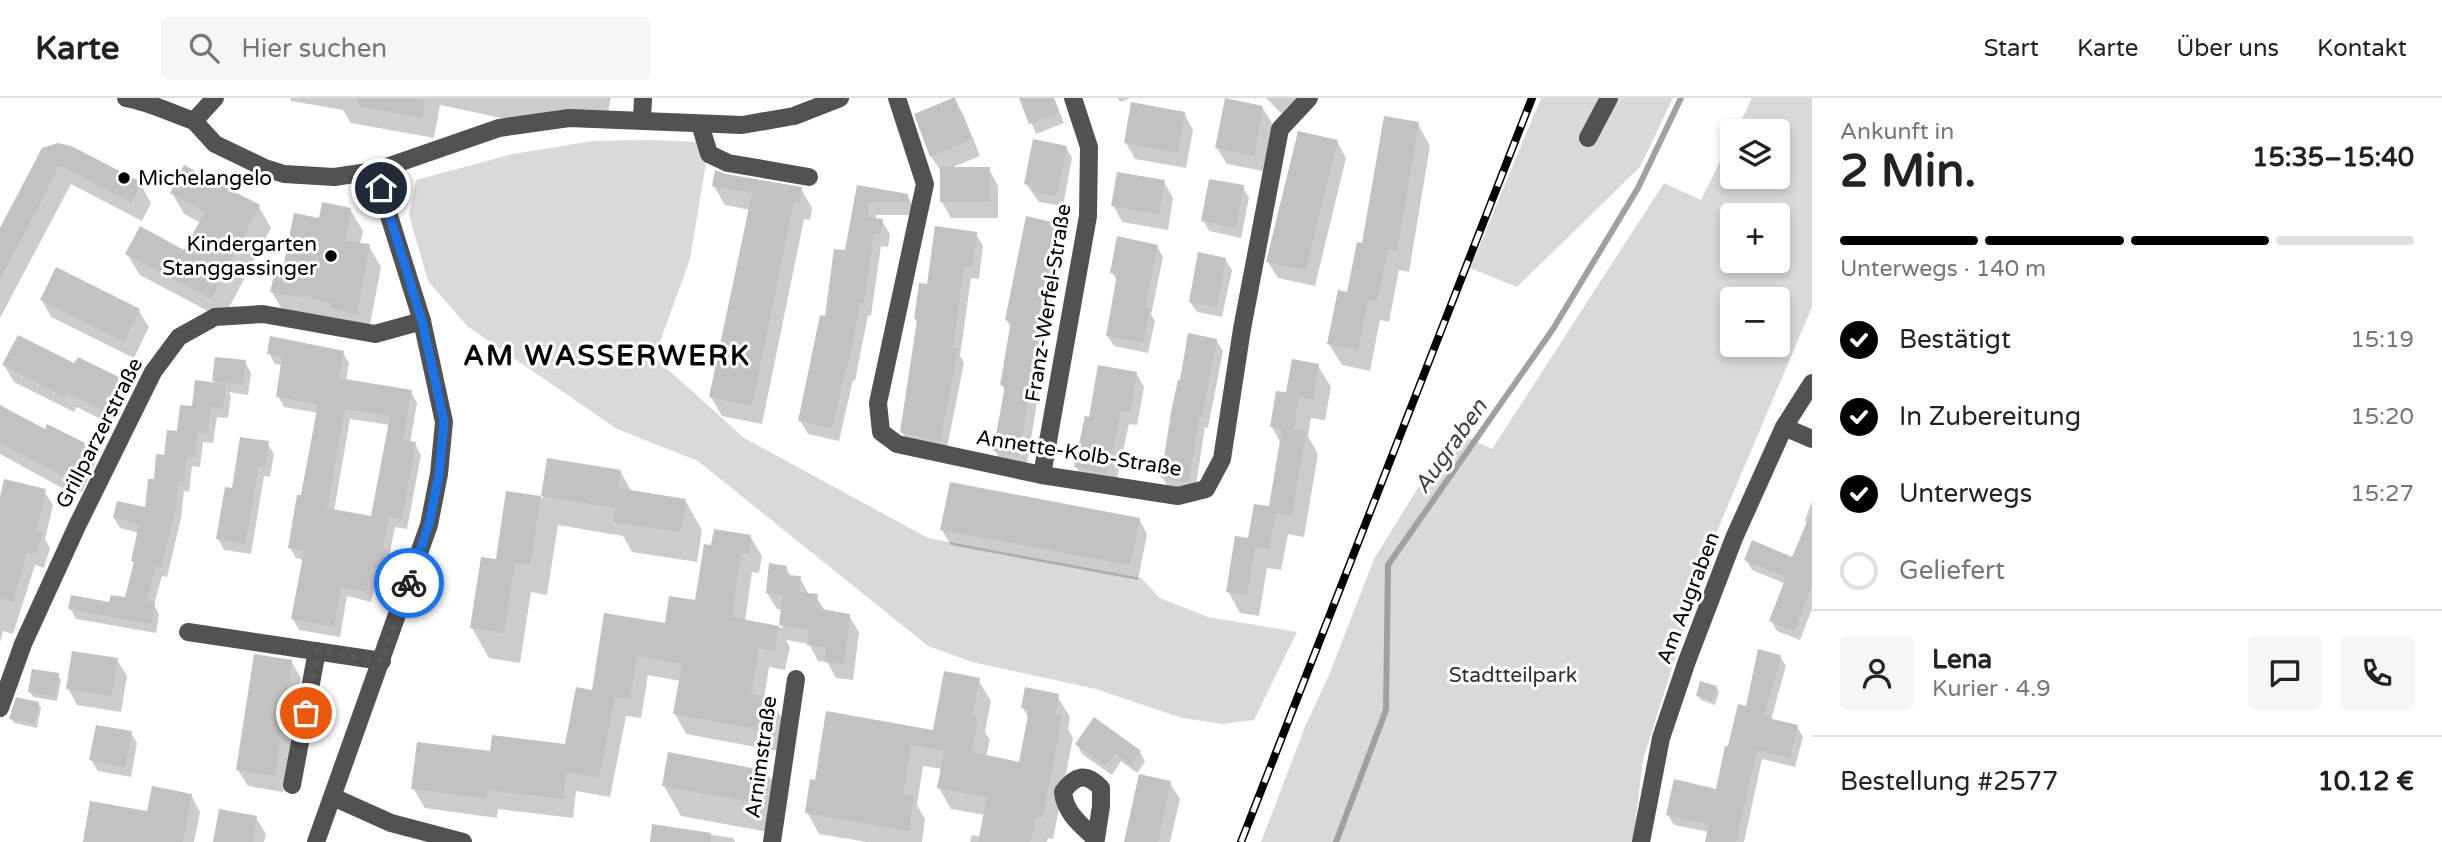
<!DOCTYPE html>
<html lang="de">
<head>
<meta charset="utf-8">
<style>
  :root { --surface:#fff; --page:#f6f6f6; --text:#222; --muted:#767676; --line:#e0e0e0; --accent:#000 }
  body { margin:0; font-family:"Varela Round",sans-serif; background:var(--page); color:var(--text); height:100vh; display:flex; flex-direction:column; font-size:26px; white-space:nowrap }
  * { box-sizing:border-box; margin:0 }
  p { font-size:23px; color:var(--muted) }
  .icon { flex:none; width:38px; height:38px; fill:none; stroke:currentColor; stroke-width:2; stroke-linecap:round; stroke-linejoin:round }
  .map { position:relative; flex:1; overflow:hidden }
  .side { display:flex; flex-direction:column; background:var(--surface); width:630px }
  .side>* { flex:none }
  .buttons { position:absolute; left:1720px; top:21px; display:grid; gap:14px }
  .buttons a { display:grid; place-items:center; width:70px; height:70px; border-radius:7px; background:var(--surface); box-shadow:0 4px 10px #0003; font-size:35px }
  .pin { position:absolute; display:grid; place-items:center; width:60px; height:60px; color:#fff; margin:-30px; border:4px solid #fff; border-radius:50%; box-shadow:0 2px 7px #0007 }
  .courier { position:absolute; display:grid; place-items:center; width:70px; height:70px; margin:-35px; border:5px solid #1a73e8; border-radius:50%; background:#fff; color:#222; box-shadow:0 2px 9px #0007 }
  .summary em { font-style:normal; font-weight:700 }
  .summary div { display:flex; flex-direction:column-reverse }
  .summary { display:flex; align-items:center; justify-content:space-between; height:119px; padding:0 28px }
  h1 { font-size:46px; font-weight:700; line-height:52px }
  .bar { display:grid; grid-template-columns:repeat(4,1fr); gap:10px 7px; align-content:center; height:84px; padding:0 28px }
  .bar i { height:9px; border-radius:5px; background:var(--line) }
  .bar .selected { background:var(--accent) }
  .bar p { grid-column:span 4 }
  .line { display:flex; align-items:center; gap:18px; padding:0 28px; border-top:2px solid var(--line) }
  .line div { flex:1 }
  .round { display:grid; place-items:center; flex:none; width:74px; height:74px; border-radius:7px; background:var(--page) }
  ol { padding:0 28px; list-style:none }
  li { display:flex; align-items:center; gap:21px; height:77px }
  li p { margin-inline-start:auto }
  li .icon { padding:7px; border-radius:50%; background:var(--accent); color:#fff; stroke-width:4 }
  li:last-child { color:var(--muted) }
  li i { width:38px; height:38px; border:4px solid var(--line); border-radius:50% }
  header { display:flex; align-items:center; gap:42px; box-sizing:border-box; height:98px; padding:0 35px; background:var(--surface); border-bottom:2px solid var(--line) }
  header strong { font-size:33px }
  nav { display:flex; gap:38px; margin-inline-start:auto; font-size:24px }
  .search { width:490px; height:63px; background:var(--page); display:flex; align-items:center; gap:18px; box-sizing:border-box; padding:0 24px; border-radius:7px; color:var(--muted); font-size:26px }
  main { display:flex; flex:1; min-height:0 }
  .map>svg:first-child { display:block }
  .green { fill:#d9d9d9; fill-rule:evenodd }
  .shadow { fill:#0003; fill-rule:evenodd }
  .lines { fill:none; stroke-linecap:round; stroke-linejoin:round }
  .stream { stroke:#a0a0a0; stroke-width:6 }
  .building { fill:#c2c2c2; fill-rule:evenodd }
  .minor { stroke:#525252; stroke-width:18 }
  .rail-casing { stroke:#000; stroke-width:8 }
  .rail { stroke:#fff; stroke-width:5; stroke-dasharray:16; stroke-linecap:butt }
  .done { stroke:#595959; stroke-width:7; stroke-dasharray:0 12.6 }
  .route { stroke:#1a73e8; stroke-width:9 }
  .poi-dot { fill:#000; stroke:#fff; stroke-width:2.5 }
  .labels { text-anchor:middle; stroke-width:6; stroke-linejoin:round; paint-order:stroke }
  .poi-label { font-size:21px; fill:#000; stroke:#fff; text-anchor:start }
  .street-label { font-size:21px; fill:#000; stroke:#fff }
  .park-label { font-size:21px; fill:#303030; stroke:#fff }
  .water-label { font-size:23px; font-style:italic; fill:#414141; stroke:#fff }
  .district-label { font-size:28px; font-weight:bold; letter-spacing:2px; fill:#000; stroke:#fff }
</style>
</head>
<body>
<header>
<strong>Karte</strong>
<div class="search"><svg class="icon" aria-label="search" viewBox="0 0 24 24"><circle cx="10" cy="10" r="6"/><path d="M15 15l6 6"/></svg>Hier suchen</div>
<nav><a>Start</a><a>Karte</a><a>Über uns</a><a>Kontakt</a></nav>
</header>
<main>
<div class="map">
<svg width="1812" height="744" viewBox="0 0 1812 744">
  <rect width="100%" height="100%" fill="#fff"/>
  <g class="green">
    <polygon points="1541,0 1673,0 1640,69 1517,189 1470,170"/>
    <path d="M1752 0H1812V209L1709 452 1643 662 1633 744H1261L1305 629 1329 577 1374 461 1453 333 1492 351 1664 85 1701 102 1732 39V79H1778V33H1736ZM1732 117H1778V163H1732ZM1732 201H1778V247H1732Z"/>
    <polygon points="652,42 698,44 706,65 690,161 661,241 652,257 744,340 928,440 1141,480 1160,500 1208,519 1297,534 1254,622 1223,626 1182,620 1096,591 972,564 928,548 698,363 617,331 467,228 428,183 409,117 416,82 513,56 593,43"/>
  </g>
  <g class="shadow">
    <polygon points="290,0 611,0 605,27 547,14 544,29 440,7 434,40 351,25 343,12 291,3"/>
    <polygon points="1021,0 1054,0 1064,25 1036,36"/>
    <polygon points="1118,0 1130,0 1120,4"/>
    <polygon points="1266,0 1304,0 1285,19"/>
    <polygon points="954,1 964,18 980,58 948,71 989,71 998,88 998,120 951,120 942,104 941,74 931,58"/>
    <polygon points="1262,9 1272,25 1263,73 1227,66 1217,50"/>
    <polygon points="1184,15 1193,32 1186,70 1135,61 1126,45"/>
    <polygon points="1418,26 1430,48 1409,174 1399,172 1389,224 1380,222 1370,273 1342,267 1329,246 1349,196 1363,147"/>
    <polygon points="1337,43 1346,60 1315,188 1278,180 1268,164"/>
    <polygon points="1066,49 1072,60 1063,108 1039,104 1026,86"/>
    <polygon points="71,50 140,85 151,105 142,123 71,86 0,220 0,134"/>
    <polygon points="726,78 801,91 812,110 810,122 804,121 762,326 722,318 711,299 750,112 725,107 714,88"/>
    <polygon points="1164,84 1173,100 1168,132 1122,124 1113,107"/>
    <polygon points="858,89 907,97 915,111 915,117 876,117 876,122 882,123 890,136 888,149 881,148 871,218 868,217 855,283 853,282 839,343 808,336 800,322 826,220 847,154"/>
    <polygon points="1243,89 1249,100 1241,140 1209,133 1203,122"/>
    <polygon points="172,95 259,109 271,130 223,221 140,177 127,156 185,154 201,125 184,116"/>
    <polygon points="350,111 363,133 360,146 369,148 381,169 368,237 284,215 272,194 320,122"/>
    <polygon points="1055,126 1063,140 1043,252 1045,256 1026,371 1003,366 995,353 1006,294 1002,287 1011,230 1006,221"/>
    <polygon points="976,136 983,148 979,181 971,180 960,258 964,265 946,355 909,346 901,333 918,226 915,221"/>
    <polygon points="1157,148 1163,159 1151,217 1155,223 1148,255 1114,248 1107,237 1118,185 1112,174"/>
    <polygon points="1225,161 1232,172 1222,219 1197,214 1190,204"/>
    <polygon points="42,202 139,213 149,229 134,260 51,219"/>
    <polygon points="1216,242 1223,253 1208,330 1205,329 1195,394 1169,391 1163,380"/>
    <path d="M269 255H343L349 265 346 283 411 294 417 305 410 345 415 346 421 357 407 431 395 429 389 459 392 463 388 481 377 479 371 504 347 498 340 539 299 532 293 521 304 462 296 460 290 450 318 315 284 309 278 298 283 267 275 266ZM350 321 390 327 373 420 334 413Z"/>
    <polygon points="245,264 251,275 248,297 229,294 231,298 228,320 217,319 213,345 203,344 200,369 192,368 189,394 184,393 181,420 167,479 162,478 154,507 159,516 156,535 76,521 70,510 111,506 127,501 135,467 133,463 139,435 120,430 114,420 147,411 165,359 194,310 216,287 214,283"/>
    <polygon points="4,267 75,268 118,281 127,297 112,327 77,309 74,314 14,284"/>
    <polygon points="1318,268 1331,289 1325,322 1311,320 1308,338 1318,356 1304,439 1288,436 1281,472 1267,470 1259,518 1240,515 1228,493 1249,442 1270,411 1281,346 1272,329 1287,296"/>
    <polygon points="1136,275 1144,289 1137,327 1129,326 1115,389 1084,383 1076,369 1090,321"/>
    <polygon points="0,309 46,333 84,346 95,366 82,394 75,390 73,396 0,356"/>
    <polygon points="267,345 274,356 270,379 264,378 251,456 224,452 218,441 233,392"/>
    <polygon points="548,362 620,373 632,394 685,402 702,432 697,464 632,454 623,438 558,427 547,497 531,494 520,565 489,560 472,530 497,463 508,395 543,400"/>
    <polygon points="44,393 53,407 45,441 50,450 44,470 35,467 13,536 3,533 0,544 0,406"/>
    <polygon points="1812,403 1812,511 1800,542 1777,533 1771,523 1786,486 1752,472 1746,462 1793,461 1807,426 1805,422"/>
    <polygon points="1139,421 1147,436 1138,482 951,447 942,432"/>
    <polygon points="750,438 762,458 759,475 752,474 745,523 783,530 781,526 782,512 777,511 767,495 786,469 791,479 800,480 809,497 816,498 825,513 849,518 859,534 853,582 836,580 827,564 818,563 809,546 786,542 790,549 785,572 769,569 764,601 771,602 783,622 778,653 686,636 675,616 681,583 648,577 641,620 626,618 610,699 576,693 573,720 498,711 497,720 425,710 413,690 491,655 566,648 594,594 666,527 697,504 713,449"/>
    <polygon points="1780,558 1786,568 1771,622 1797,628 1803,639 1795,669 1762,661 1744,744 1707,744 1709,734 1674,727 1668,717 1717,693 1729,650 1747,610"/>
    <polygon points="117,562 127,578 121,614 77,607 68,590"/>
    <polygon points="291,563 301,580 283,694 248,688 238,672"/>
    <polygon points="58,577 61,582 57,603 33,599 30,594"/>
    <polygon points="978,582 991,603 985,634 990,642 986,659 1021,666 1029,621 1023,610 1057,598 1070,619 1068,631 1073,640 1053,741 1048,740 1047,744 970,744 972,737 981,739 985,717 951,711 939,690 942,671 923,668 917,707 925,721 922,744 867,744 819,736 807,714 817,684 935,634"/>
    <polygon points="1716,589 1719,594 1715,607 1701,602 1698,598"/>
    <polygon points="38,605 41,610 37,630 14,625 11,620"/>
    <polygon points="131,635 137,645 131,679 98,673 91,662"/>
    <polygon points="1077,646 1140,654 1145,664 1137,675 1121,663 1112,677 1082,656"/>
    <polygon points="767,674 784,704 779,736 681,718 664,688"/>
    <polygon points="1170,685 1180,701 1170,744 1126,744"/>
    <polygon points="191,697 200,714 194,744 85,744"/>
    <polygon points="256,720 266,736 264,744 214,744"/>
    <polygon points="653,728 733,740 735,744 652,744"/>
  </g>
  <g class="lines">
    <polyline class="stream" points="1336,744 1386,612 1388,467 1553,231 1638,90 1681,0"/>
  </g>
  <g class="building">
    <polygon points="358,0 415,0 425,2 422,20 358,8"/>
    <polygon points="953,0 955,0 972,41 930,59 914,16"/>
    <polygon points="1019,0 1054,0 1059,14 1029,26"/>
    <polygon points="1225,0 1263,8 1254,58 1215,50"/>
    <polygon points="1131,4 1185,14 1178,55 1124,45"/>
    <polygon points="1384,18 1419,24 1397,153 1388,151 1377,204 1368,202 1358,252 1327,246 1338,192 1347,194 1357,144 1362,145"/>
    <polygon points="1298,33 1338,42 1306,172 1266,164"/>
    <polygon points="1033,41 1067,48 1057,98 1031,93 1032,88 1024,86"/>
    <polygon points="58,45 71,48 141,84 131,105 60,67 0,181 0,130 42,50"/>
    <polygon points="184,67 260,107 211,201 125,156 140,128 184,152 205,114 170,95"/>
    <rect x="940" y="69" width="50" height="35"/>
    <polygon points="715,72 726,76 802,89 800,104 794,103 752,308 709,299 752,95 712,88"/>
    <polygon points="1117,74 1165,82 1159,116 1111,108"/>
    <polygon points="1209,81 1244,87 1236,130 1201,123"/>
    <polygon points="857,87 908,96 908,104 869,104 868,119 883,121 881,136 874,135 864,205 860,204 848,270 846,269 832,330 798,323 820,217 825,218 834,151 845,152"/>
    <polygon points="322,104 351,110 345,143 370,146 357,217 330,210 331,205 300,197 299,200 270,194 276,169 283,170 294,115 319,120"/>
    <polygon points="1026,118 1056,125 1036,240 1038,240 1019,358 993,353 1005,288 1000,287 1011,223 1005,222"/>
    <polygon points="935,128 977,134 972,169 964,168 953,250 958,251 940,344 900,334 917,222 914,221 919,185 927,186"/>
    <polygon points="1117,138 1158,147 1145,210 1150,211 1143,245 1106,238 1117,176 1110,175"/>
    <polygon points="1198,154 1226,160 1217,209 1189,204"/>
    <polygon points="56,169 140,211 124,244 40,202"/>
    <polygon points="1188,235 1217,241 1202,320 1199,319 1189,383 1186,384 1161,380 1171,314 1178,282 1180,282"/>
    <polygon points="18,237 74,265 78,259 119,279 102,312 67,294 65,299 2,267"/>
    <path d="M270 238 344 253 339 280 412 292 403 342 416 344 402 421 389 419 383 450 387 451 383 471 371 469 366 494 341 489 334 529 291 521 304 453 288 450 297 397H301L318 306 276 299 282 258 267 256ZM345 311 390 318 371 418 327 410Z"/>
    <polygon points="215,259 246,262 243,287 212,283"/>
    <polygon points="1292,261 1319,266 1313,302 1299,299 1294,331 1306,333 1292,418 1276,415 1269,451 1255,449 1247,497 1226,494 1235,438 1248,440 1254,406 1269,408 1282,331 1270,329 1276,293 1286,294"/>
    <polygon points="1098,267 1137,274 1130,314 1121,313 1107,376 1074,369 1085,318 1089,319"/>
    <polygon points="195,282 226,286 223,311 211,309 208,336 197,334 195,360 187,359 184,384 179,383 176,409 161,469 156,468 147,503 155,505 151,526 68,511 71,497 109,504 111,497 125,499 134,464 131,463 139,426 113,420 117,403 145,409 148,381 154,381 156,356 164,357 167,332 177,333 180,307 192,308"/>
    <polygon points="0,307 45,331 47,326 85,345 71,375 64,372 63,378 0,345"/>
    <polygon points="240,339 269,343 265,369 259,368 245,446 216,441 225,389 232,390"/>
    <polygon points="547,360 621,372 618,390 686,401 681,434 613,424 615,410 541,398"/>
    <polygon points="4,381 46,391 36,432 43,434 36,456 27,454 13,504 0,500 0,399"/>
    <polygon points="950,384 1140,420 1130,467 940,432"/>
    <polygon points="506,393 541,398 530,467 515,465 504,535 470,530 481,459 496,461"/>
    <polygon points="1812,412 1812,488 1794,533 1769,523 1786,479 1744,462 1752,442 1792,459"/>
    <polygon points="714,431 751,437 749,456 741,455 732,519 779,528 774,553 759,550 751,596 772,600 767,633 673,616 682,566 637,558 630,601 615,599 599,680 566,674 563,701 487,692 486,700 411,691 417,644 490,653 492,637 565,646 576,589 592,592 604,515 665,525 669,498 695,502 704,446 711,447"/>
    <polygon points="769,465 787,468 786,477 801,478 799,494 818,496 816,510 850,516 844,566 824,564 826,550 807,547 809,532 779,527 782,497 766,495"/>
    <polygon points="1758,551 1781,557 1764,619 1798,627 1790,660 1757,652 1736,744 1705,744 1709,726 1666,717 1674,681 1716,691 1725,648 1728,648 1738,606 1746,608"/>
    <polygon points="72,553 118,560 112,598 66,591"/>
    <polygon points="254,556 292,562 275,678 236,672"/>
    <polygon points="32,571 59,575 55,599 28,594"/>
    <polygon points="944,573 980,580 972,618 978,619 972,654 1019,664 1029,612 1021,610 1025,589 1059,596 1055,616 1062,617 1049,687 1042,720 1036,719 1030,744 978,744 987,699 937,690 944,653 911,647 903,697 914,698 909,733 805,715 810,681 815,682 826,613 933,632"/>
    <polygon points="1700,583 1717,588 1713,603 1696,598"/>
    <polygon points="16,599 39,604 35,626 9,621"/>
    <polygon points="1094,619 1141,653 1131,667 1115,655 1106,668 1075,646"/>
    <polygon points="96,627 132,633 125,669 89,662"/>
    <polygon points="668,654 768,673 762,706 662,688"/>
    <polygon points="1139,676 1171,683 1158,744 1124,744"/>
    <polygon points="152,688 192,696 183,744 83,744 90,703 147,713"/>
    <polygon points="219,711 257,718 253,744 213,744"/>
    <polygon points="652,726 711,735 711,744 650,744"/>
  </g>
  <g class="lines">
    <g class="minor">
      <path d="M126 0C150 4 171 15 194 23"/>
      <polyline points="897,0 925,86 878,305 881,334 897,346 1042,377 1178,398 1206,391 1222,361 1242,231 1280,31 1309,0"/>
      <polyline points="642,22 643,0"/>
      <polyline points="194,23 215,46 265,70 284,76 334,79 375,73 499,30 569,20 742,27 794,18 840,0"/>
      <polyline points="194,23 215,0"/>
      <polyline points="700,26 709,56 728,65 809,79"/>
      <polyline points="1588,40 1609,0"/>
      <polyline points="1784,329 1812,341"/>
      <polyline points="1042,377 1088,118 1089,49 1073,0"/>
      <polyline points="188,534 382,563"/>
      <polyline points="0,610 23,546 77,428 153,274 179,239 215,219 263,216 375,236 422,223"/>
      <polyline points="292,687 317,553"/>
      <polyline points="333,699 391,725 463,744"/>
      <polyline points="316,744 429,427 439,376 444,324 422,223 375,73"/>
      <polyline points="772,744 796,581"/>
      <path d="M1095 744 1096 741 1101 708V690C1086 674 1075 677 1063 694 1065 715 1081 727 1096 741"/>
      <polyline points="1641,744 1661,640 1687,563 1734,440 1784,329 1812,285"/>
    </g>
    <g class="rail-casing">
      <polyline id="rail" points="1241,744 1532,0"/>
    </g>
    <use href="#rail" class="rail"/>
  </g>
  <g class="lines">
    <polyline class="done" points="306,615 317,553 382,563 409,485"/>
    <polyline class="route" points="381,90 422,223 444,324 439,376 429,426 409,485"/>
  </g>
  <g class="poi-dot">
    <circle cx="124" cy="80" r="7"/>
    <circle cx="331" cy="158" r="7"/>
  </g>
  <g class="labels">
    <g class="poi-label">
      <text x="138" y="87">Michelangelo</text>
      <text x="317" y="153" text-anchor="end">Kindergarten<tspan x="317" dy="24">Stanggassinger</tspan></text>
    </g>
    <g class="street-label">
      <text transform="translate(1048 205) rotate(-81)" y="7">Franz-Werfel-Straße</text>
      <text transform="translate(99 335) rotate(-63)" y="7">Grillparzerstraße</text>
      <text transform="translate(1079 355) rotate(9)" y="7">Annette-Kolb-Straße</text>
      <text transform="translate(1688 500) rotate(-69)" y="7">Am Augraben</text>
      <text transform="translate(761 659) rotate(-82)" y="7">Arnimstraße</text>
    </g>
    <g class="park-label">
      <text x="1513" y="584">Stadtteilpark</text>
    </g>
    <g class="water-label">
      <text transform="translate(1450 348) rotate(-55)" y="8">Augraben</text>
    </g>
    <g class="district-label">
      <text x="607" y="267">AM WASSERWERK</text>
    </g>
  </g>
</svg>
<div class="buttons">
<a><svg class="icon" aria-label="layers" viewBox="0 0 24 24"><path d="M12 4l9 5-9 5-9-5zM3 14l9 5 9-5"/></svg></a>
<a>+</a>
<a>−</a>
</div>
<div class="pin" style="left:306px;top:615px;background:#ea580c"><svg class="icon" aria-label="bag" viewBox="0 0 24 24"><path d="M5 8h14l-1 12H6zM9 8a3 3 0 0 1 6 0"/></svg></div>
<div class="pin" style="left:381px;top:90px;background:#1f2937"><svg class="icon" aria-label="home" viewBox="0 0 24 24"><path d="M3 11l9-7 9 7M6 9v11h12V9"/></svg></div>
<div class="courier" style="left:409px;top:485px"><svg class="icon" aria-label="bike" viewBox="0 0 24 24"><circle cx="6" cy="16" r="4"/><circle cx="18" cy="16" r="4"/><path d="M6 16l4-8h5l3 8M10 8l3 8H6M13 5h3"/></svg></div>
</div>
<section class="side">
<div class="summary"><div><h1>2 Min.</h1><p>Ankunft in</p></div><em>15:35–15:40</em></div>
<div class="bar"><i class="selected"></i><i class="selected"></i><i class="selected"></i><i></i><p>Unterwegs · 140 m</p></div>
<ol>
<li><svg class="icon" aria-label="check" viewBox="0 0 24 24"><path d="M5 12l5 5 9-10"/></svg>Bestätigt<p>15:19</p></li>
<li><svg class="icon" aria-label="check" viewBox="0 0 24 24"><path d="M5 12l5 5 9-10"/></svg>In Zubereitung<p>15:20</p></li>
<li><svg class="icon" aria-label="check" viewBox="0 0 24 24"><path d="M5 12l5 5 9-10"/></svg>Unterwegs<p>15:27</p></li>
<li><i></i>Geliefert</li>
</ol>
<div class="line" style="height:126px"><a class="round"><svg class="icon" aria-label="person" viewBox="0 0 24 24"><circle cx="12" cy="8" r="4"/><path d="M4 21q1-7 8-7t8 7"/></svg></a><div><b>Lena</b><p>Kurier · 4.9</p></div><a class="round"><svg class="icon" aria-label="chat" viewBox="0 0 24 24"><path d="M4 5h16v11H9l-5 4z"/></svg></a><a class="round"><svg class="icon" aria-label="phone" viewBox="0 0 24 24"><path d="M5 4h4l2 5-3 2q2 4 5 5l2-3 5 2v4C11 20 4 13 5 4z"/></svg></a></div>
<div class="line" style="height:91px"><div>Bestellung #2577</div><b>10.12 €</b></div>
</section>
</main>
</body>
</html>
